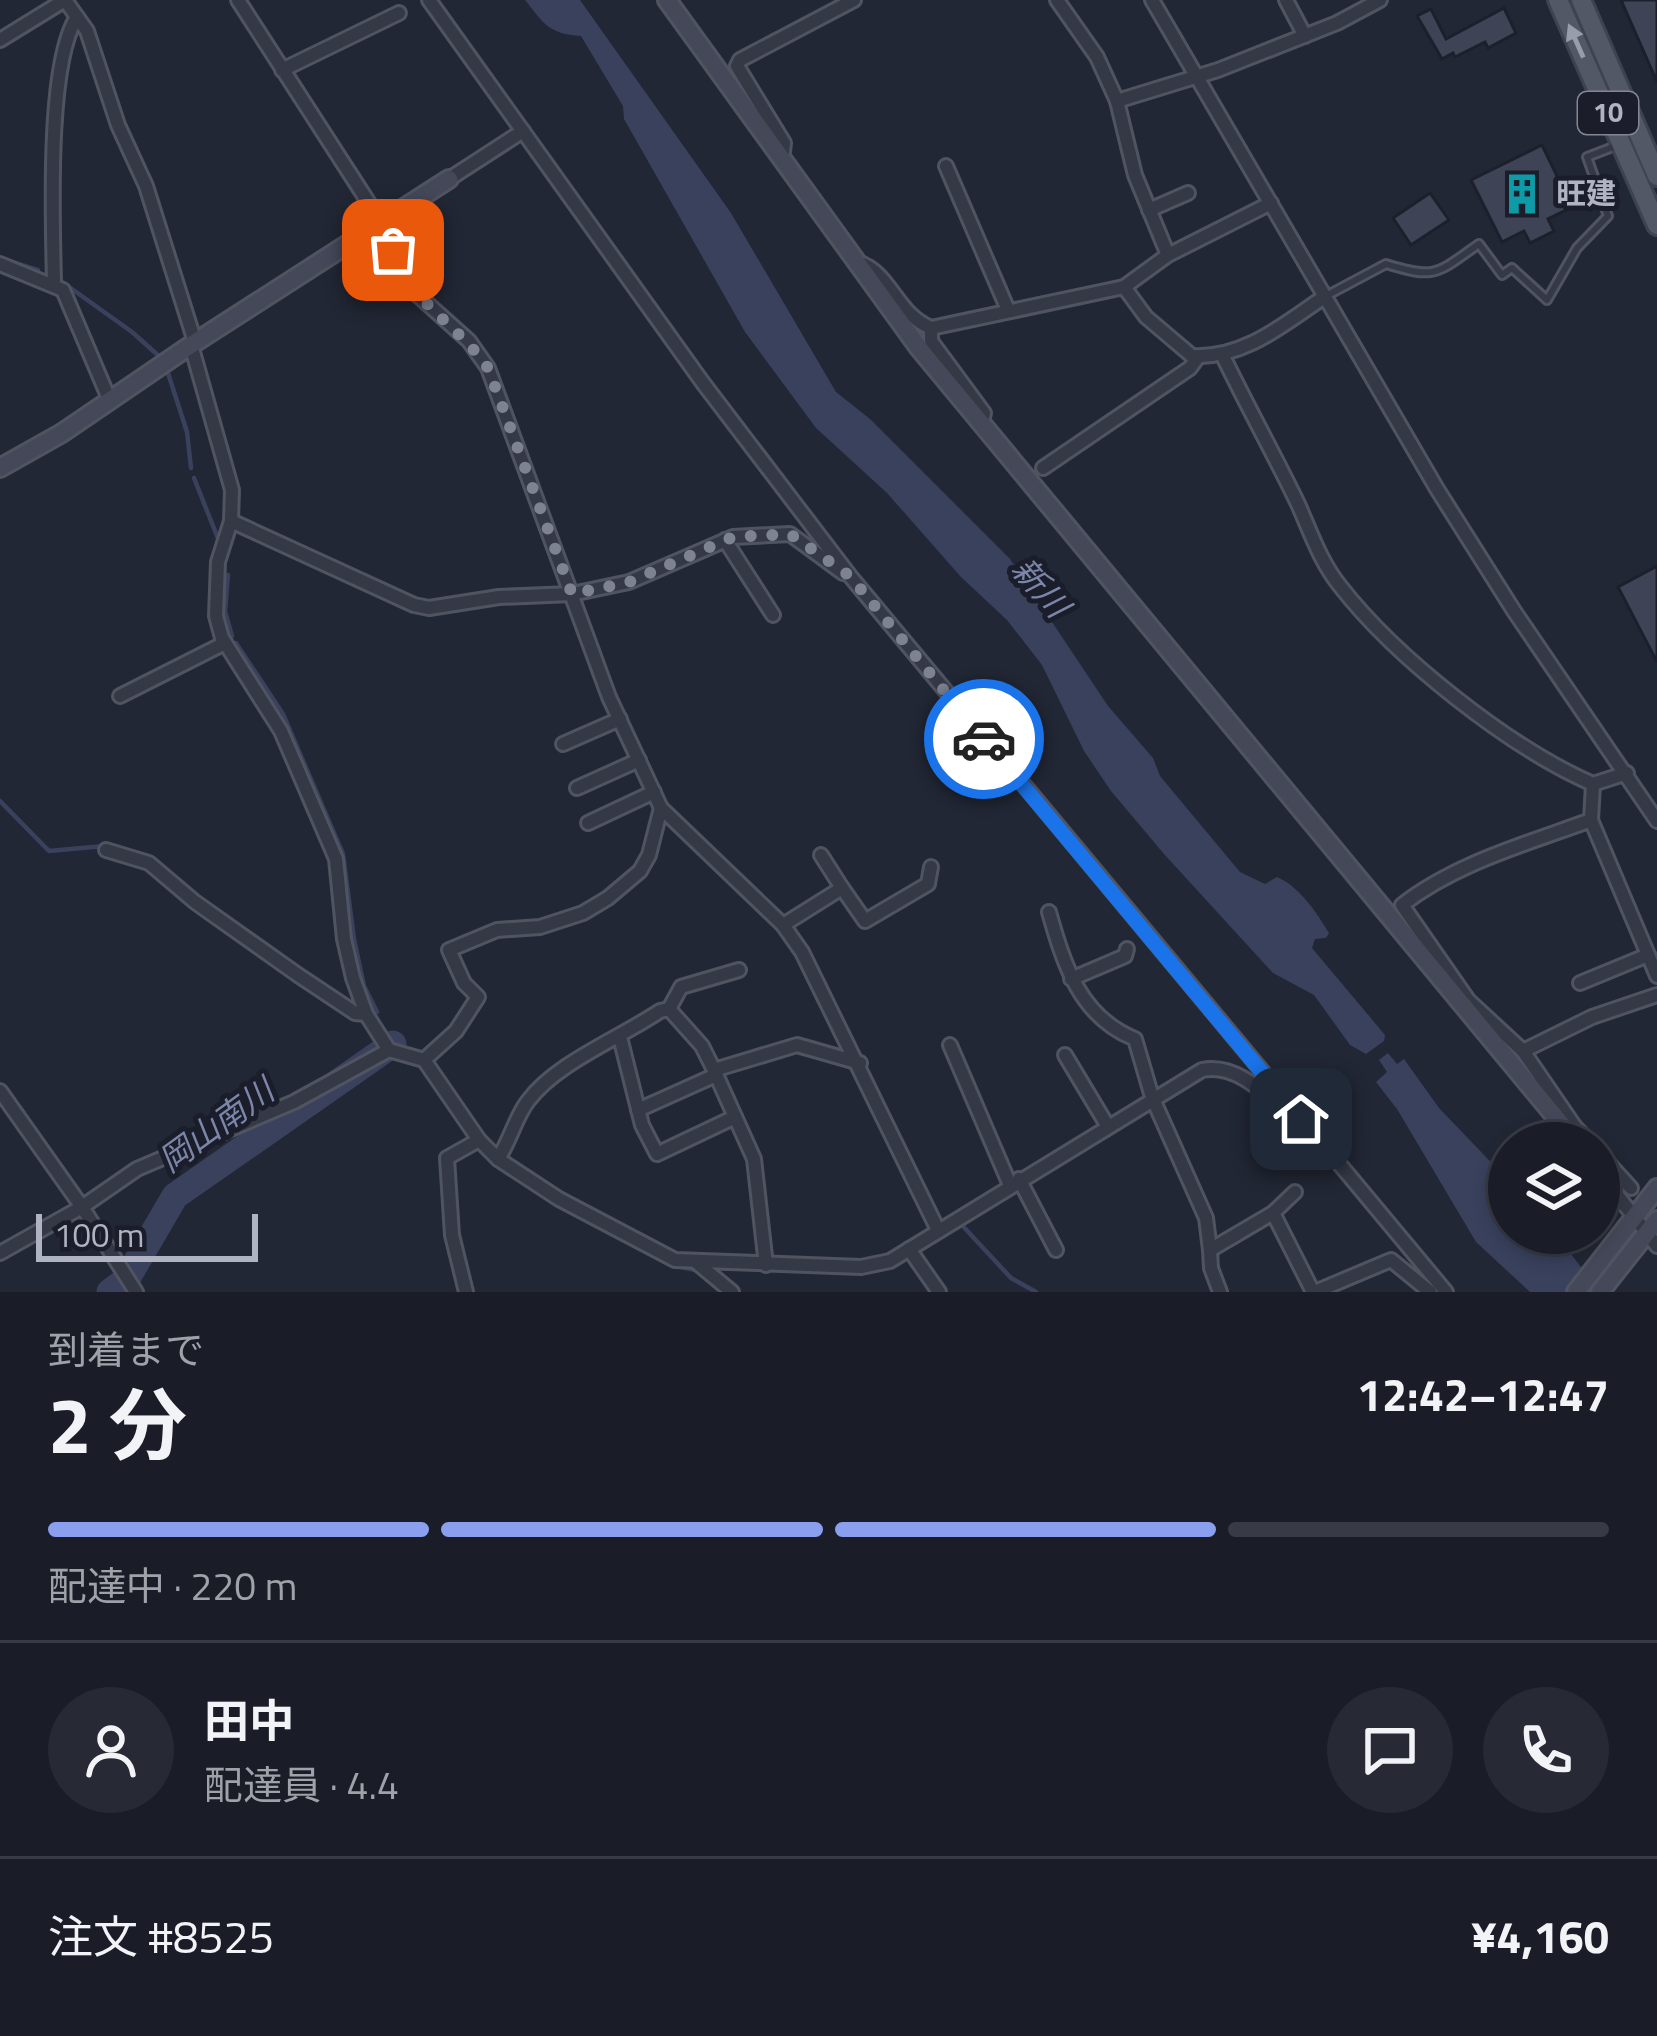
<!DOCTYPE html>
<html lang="ja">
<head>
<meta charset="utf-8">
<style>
  :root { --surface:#1a1d28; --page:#272a34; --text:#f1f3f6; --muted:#9fa2a8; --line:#383b45; --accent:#8a9fed }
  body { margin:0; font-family:"Titillium Web","Noto Sans JP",sans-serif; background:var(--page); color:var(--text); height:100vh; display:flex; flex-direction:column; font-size:45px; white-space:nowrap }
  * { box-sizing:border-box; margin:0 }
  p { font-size:39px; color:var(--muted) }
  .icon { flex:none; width:66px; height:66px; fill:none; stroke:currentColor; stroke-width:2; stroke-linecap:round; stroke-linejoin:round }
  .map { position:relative; height:1292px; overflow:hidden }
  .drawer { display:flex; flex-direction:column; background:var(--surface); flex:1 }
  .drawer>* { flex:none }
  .controls { position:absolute; left:1488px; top:1122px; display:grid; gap:24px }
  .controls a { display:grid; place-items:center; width:132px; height:132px; border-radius:50%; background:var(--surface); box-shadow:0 6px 18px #0003,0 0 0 3px var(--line); font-size:60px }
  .scale { position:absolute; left:36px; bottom:30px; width:222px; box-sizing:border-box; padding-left:12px; border:6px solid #b0b4c2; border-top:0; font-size:33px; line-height:42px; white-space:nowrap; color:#b0b4c2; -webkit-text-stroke:9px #1b1e2a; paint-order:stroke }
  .pin { position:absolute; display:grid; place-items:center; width:102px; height:102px; color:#fff; margin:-51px; border-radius:24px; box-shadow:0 6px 18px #0006 }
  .courier { position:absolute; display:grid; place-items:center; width:120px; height:120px; margin:-60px; border:9px solid #1a73e8; border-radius:50%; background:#fff; color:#222; box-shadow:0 3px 15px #0007 }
  .head em { font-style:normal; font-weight:700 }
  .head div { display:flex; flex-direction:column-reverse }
  .head { display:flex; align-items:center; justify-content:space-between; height:204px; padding:0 48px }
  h1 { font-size:78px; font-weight:700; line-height:90px }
  .bar { display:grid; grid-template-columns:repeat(4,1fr); gap:18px 12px; align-content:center; height:144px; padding:0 48px }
  .bar i { height:15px; border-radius:9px; background:var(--line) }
  .bar .current { background:var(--accent) }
  .bar p { grid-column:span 4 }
  .line { display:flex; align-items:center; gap:30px; padding:0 48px; border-top:3px solid var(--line) }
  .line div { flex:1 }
  .round { display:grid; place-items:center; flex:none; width:126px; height:126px; border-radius:63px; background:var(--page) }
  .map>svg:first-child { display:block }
  .water { fill:#39415d }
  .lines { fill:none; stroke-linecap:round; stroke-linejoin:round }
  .stream { stroke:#39415d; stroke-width:4.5 }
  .river { stroke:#39415d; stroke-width:27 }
  .building { fill:#3e4455; stroke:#1d202c; stroke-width:3 }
  .lane-casing { stroke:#505461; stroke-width:12 }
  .street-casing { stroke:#505461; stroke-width:18 }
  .secondary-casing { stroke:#505461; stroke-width:22 }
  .primary-casing { stroke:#3f424f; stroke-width:24 }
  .lane { stroke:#353946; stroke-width:6 }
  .street { stroke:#353946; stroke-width:12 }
  .secondary { stroke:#444859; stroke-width:16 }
  .primary { stroke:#535866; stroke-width:18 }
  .oneway { fill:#999dab }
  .done { stroke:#7e8391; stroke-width:12; stroke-dasharray:0 21.6 }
  .route { stroke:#1a73e8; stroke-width:15 }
  .labels { text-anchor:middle; stroke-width:10; stroke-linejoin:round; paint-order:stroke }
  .shield { fill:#1b1e2a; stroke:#838794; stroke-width:3 }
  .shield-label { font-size:27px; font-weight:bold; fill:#b0b4c2 }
  .poi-label { font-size:30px; font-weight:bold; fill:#b0b4c2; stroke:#1b1e2a; text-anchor:start }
  .water-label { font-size:33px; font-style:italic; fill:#7b86a9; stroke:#1b1e2a }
</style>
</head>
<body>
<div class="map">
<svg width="1657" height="1292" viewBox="0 0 1657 1292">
  <rect width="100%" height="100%" fill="#222735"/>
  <g class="water">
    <path d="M525 0H580L731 213 836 392 870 419 1010 559 1108 706 1153 758 1160 776 1240 872 1265 884 1277 877C1299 886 1317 913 1329 933L1326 938 1315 939 1312 948 1385 1035 1384 1041 1366 1054 1350 1045 1314 995 1273 973 1164 854 1111 791 1084 751 1042 665 1007 620 961 577 887 493 816 428 745 332 624 119 623 106 581 36C549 34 544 24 525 0Z"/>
    <polygon points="1388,1053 1397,1064 1404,1059 1439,1108 1509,1181 1509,1233 1563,1233 1571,1254 1600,1292 1530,1292 1476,1242 1397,1109 1376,1082 1387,1072 1379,1060"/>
  </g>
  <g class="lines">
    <g class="stream">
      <polyline points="5,260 38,270"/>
      <polyline points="65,284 132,332 160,357"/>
      <polyline points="166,367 187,432 191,468"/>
      <polyline points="194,478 219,541"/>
      <polyline points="228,575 225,611 232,636"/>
      <polyline points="236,643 283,714 343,854 354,939 364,986 377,1012"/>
      <polyline points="0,801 49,851 104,846"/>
      <polyline points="370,1011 393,1044"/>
      <polyline points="960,1223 1011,1278 1036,1292"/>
      <polyline points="676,1266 700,1271"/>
    </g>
    <polyline class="river" points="110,1292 126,1280 175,1196 393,1044"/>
  </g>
  <g class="building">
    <polygon points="1621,0 1657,0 1657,82"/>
    <polygon points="1504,8 1516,33 1488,48 1485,42 1455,57 1453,53 1442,59 1417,16 1431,9 1446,39"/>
    <polygon points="1542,145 1572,207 1548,219 1554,231 1530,243 1524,231 1502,242 1471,180"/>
    <polygon points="1430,193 1449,220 1411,245 1393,218"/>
    <polygon points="1657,566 1657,662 1618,587"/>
  </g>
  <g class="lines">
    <g class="lane-casing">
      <path id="lane" d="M1324 297 1386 264C1437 280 1437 273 1479 244L1502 275 1512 268 1547 300 1577 248 1608 216 1587 157 1618 145"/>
    </g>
    <g class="street-casing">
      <g id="street">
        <polyline points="238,0 383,225 411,289 469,341 488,368 609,697 661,808 783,925 802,952 938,1230"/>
        <polyline points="429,0 703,383 850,576 1446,1292"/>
        <polyline points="1057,0 1097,57 1117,101 1218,70 1337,23 1380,0"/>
        <polyline points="1152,0 1437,489 1514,611 1657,821"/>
        <polyline points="1286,0 1305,36"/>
        <polyline points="0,40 65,0 87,31 118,125 146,186 195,342"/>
        <polyline points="282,70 399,13"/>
        <polyline points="1117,101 1135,175 1168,255"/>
        <polyline points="782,160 784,143 737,66 740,60 854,0"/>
        <polyline points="946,166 1008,310"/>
        <polyline points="449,179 523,131"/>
        <polyline points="1149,210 1188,193"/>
        <path d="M857 262C891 272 895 313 931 328"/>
        <polyline points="0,264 63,290 110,401"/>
        <path d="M54 285C53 224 46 65 77 17"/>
        <path d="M1124 287 1146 317 1192 356C1243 359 1283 325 1324 297"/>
        <path d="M191 345 232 490 231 521 218 562 216 616 222 638 281 731 336 859 344 939 353 978 366 1014 389 1050 424 1060 479 1140 498 1159 559 1199 675 1260 861 1267 890 1261 1202 1070C1239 1063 1267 1097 1294 1119H1301"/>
        <path d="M1223 356C1247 406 1274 454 1298 504 1311 533 1320 561 1340 586 1396 658 1510 748 1593 784"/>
        <polyline points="981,425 984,413 931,341 931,328 1124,287 1168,255 1271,203"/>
        <polyline points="1043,468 1190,368 1198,357"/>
        <polyline points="231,521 414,605 429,608 499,597 572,594 629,582 733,537 790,534 843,573"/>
        <polyline points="725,540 773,615"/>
        <polyline points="120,696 225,643"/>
        <polyline points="563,744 620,719"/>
        <polyline points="577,788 639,760"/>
        <polyline points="1591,820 1657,976"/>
        <polyline points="588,823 654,792"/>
        <polyline points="106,850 149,863 195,902 298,975 355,1013 366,1014"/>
        <polyline points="821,855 842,888"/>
        <path d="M1049 912C1064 965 1080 1017 1135 1039L1152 1097 1206 1218 1210 1250"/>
        <polyline points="783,925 842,888 865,921 928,884 931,867"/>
        <polyline points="1071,979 1125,956 1127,949"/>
        <polyline points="1580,983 1648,955"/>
        <polyline points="669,1009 681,987 739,970"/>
        <polyline points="620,1037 642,1125 657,1154 735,1117"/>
        <polyline points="950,1045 1010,1185"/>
        <polyline points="1523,1051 1592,1017 1657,995"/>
        <polyline points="1065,1055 1107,1125"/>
        <polyline points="424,1060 456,1031 478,997 464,983 449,950 497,930 540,927 583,913 608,898 640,871 649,855 661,808"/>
        <polyline points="714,1070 754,1159 766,1265"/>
        <polyline points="0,1091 82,1207 136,1292"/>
        <polyline points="638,1110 716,1075"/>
        <path d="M1575 1127 1523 1051 1468 1000 1402 905C1456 863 1526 844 1591 820L1593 784 1627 773"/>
        <polyline points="1569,1131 1575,1127 1590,1143"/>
        <polyline points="1599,1153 1631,1188"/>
        <path d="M498 1159C510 1141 516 1116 528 1101 556 1063 620 1038 660 1011L669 1009 702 1046 714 1070 797 1045 860 1063"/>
        <polyline points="1599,1172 1657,1246"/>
        <polyline points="1019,1179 1056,1250"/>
        <polyline points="1273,1213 1295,1192"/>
        <polyline points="909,1249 939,1292"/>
        <polyline points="0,1253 82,1207 137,1169 294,1102 389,1050"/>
        <polyline points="696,1262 732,1292"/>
        <polyline points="466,1292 452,1235 447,1158 479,1140"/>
        <polyline points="1220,1292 1211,1268 1210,1250 1273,1213 1313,1292"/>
        <polyline points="1315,1292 1391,1260 1430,1292"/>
      </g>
    </g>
    <g class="secondary-casing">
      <g id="secondary">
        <polyline points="667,0 919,348 1568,1132"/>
        <polyline points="0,468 62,433 191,345 449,179"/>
        <polyline points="1576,1292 1657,1188"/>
        <polyline points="1600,1292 1657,1220"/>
      </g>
    </g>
    <g class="primary-casing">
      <g id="primary">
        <polyline points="1558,0 1657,225"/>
        <polyline points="1581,0 1657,176"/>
      </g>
    </g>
    <use href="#lane" class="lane"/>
    <use href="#street" class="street"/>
    <use href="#secondary" class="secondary"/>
    <use href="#primary" class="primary"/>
  </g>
  <defs><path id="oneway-solid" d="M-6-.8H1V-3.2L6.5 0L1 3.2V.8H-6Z" transform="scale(3)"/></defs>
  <use class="oneway" href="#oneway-solid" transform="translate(1576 41) rotate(-114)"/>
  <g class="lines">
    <path class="done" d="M393 250C414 307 455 321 488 368L572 594 629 582 733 537 790 534 850 576 984 739"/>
    <polyline class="route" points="984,739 1301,1119"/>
  </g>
  <defs>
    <g id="building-bare" transform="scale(3.24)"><path d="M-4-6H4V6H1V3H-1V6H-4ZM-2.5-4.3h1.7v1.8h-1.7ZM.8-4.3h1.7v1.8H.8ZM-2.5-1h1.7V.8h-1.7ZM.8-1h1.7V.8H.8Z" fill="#0f9aa8" stroke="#1b1e2a" stroke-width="2.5" paint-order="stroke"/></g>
  </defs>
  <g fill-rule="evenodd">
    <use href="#building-bare" x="1522" y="194"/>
  </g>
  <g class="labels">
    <rect class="shield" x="1578" y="92" width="60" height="42" rx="9"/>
    <g class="shield-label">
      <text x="1608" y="122">10</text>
    </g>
    <g class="poi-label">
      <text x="1556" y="204">旺建</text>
    </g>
    <g class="water-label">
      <text transform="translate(1041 587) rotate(49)" y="12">新川</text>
      <text transform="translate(216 1125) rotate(-36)" y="12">岡山南川</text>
    </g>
  </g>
</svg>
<div class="controls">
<a><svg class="icon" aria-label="layers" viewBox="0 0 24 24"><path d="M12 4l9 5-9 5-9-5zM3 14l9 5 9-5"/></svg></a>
</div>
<div class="scale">100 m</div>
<div class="pin" style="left:393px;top:250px;background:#ea580c"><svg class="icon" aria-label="bag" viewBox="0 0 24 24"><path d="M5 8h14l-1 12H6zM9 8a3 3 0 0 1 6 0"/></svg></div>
<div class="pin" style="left:1301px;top:1119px;background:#1f2937"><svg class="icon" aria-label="home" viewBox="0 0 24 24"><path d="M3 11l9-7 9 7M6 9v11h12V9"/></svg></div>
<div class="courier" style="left:984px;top:739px"><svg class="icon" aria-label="car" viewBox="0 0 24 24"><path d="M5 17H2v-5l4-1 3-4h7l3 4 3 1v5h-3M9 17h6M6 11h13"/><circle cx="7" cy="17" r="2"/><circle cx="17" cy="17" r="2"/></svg></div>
</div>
<section class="drawer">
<div class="head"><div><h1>2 分</h1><p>到着まで</p></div><em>12:42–12:47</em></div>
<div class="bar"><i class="current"></i><i class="current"></i><i class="current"></i><i></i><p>配達中 · 220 m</p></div>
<div class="line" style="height:216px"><a class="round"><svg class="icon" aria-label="person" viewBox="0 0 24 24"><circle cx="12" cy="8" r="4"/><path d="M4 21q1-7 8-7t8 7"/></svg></a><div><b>田中</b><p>配達員 · 4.4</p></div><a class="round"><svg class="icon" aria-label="chat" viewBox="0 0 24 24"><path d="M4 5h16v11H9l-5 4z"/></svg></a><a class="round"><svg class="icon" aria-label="phone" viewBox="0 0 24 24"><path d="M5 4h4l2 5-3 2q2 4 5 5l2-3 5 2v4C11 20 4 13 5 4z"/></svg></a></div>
<div class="line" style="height:156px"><div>注文 #8525</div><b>¥4,160</b></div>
</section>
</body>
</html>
